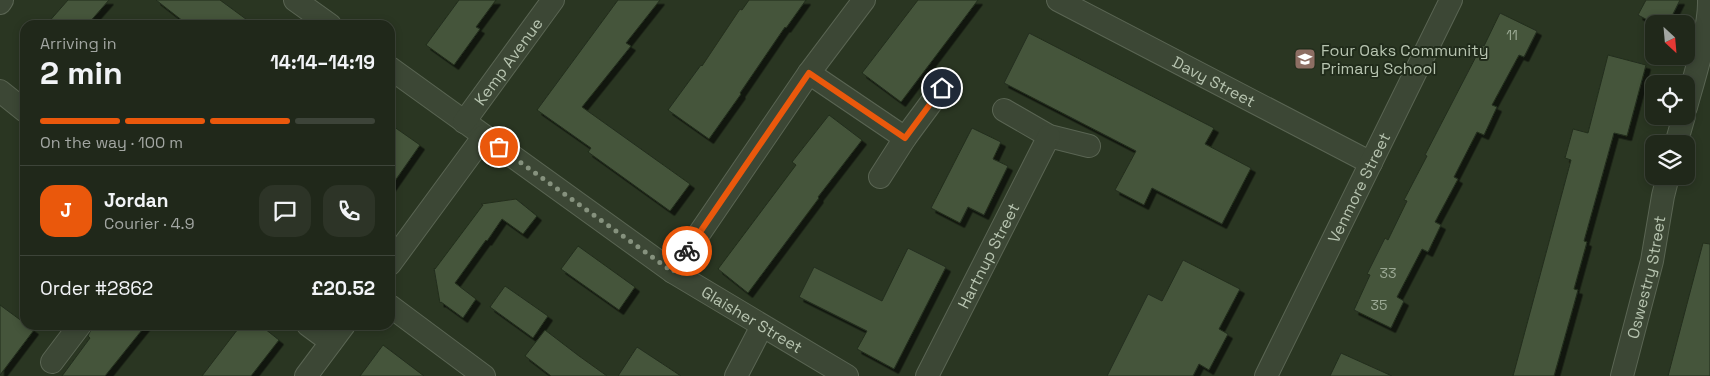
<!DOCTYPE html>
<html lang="en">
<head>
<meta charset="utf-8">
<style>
  :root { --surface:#20281a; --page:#2d3427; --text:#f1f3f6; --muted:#a2a6a2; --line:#3d4439; --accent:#ea580c }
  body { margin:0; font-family:"Space Grotesk",sans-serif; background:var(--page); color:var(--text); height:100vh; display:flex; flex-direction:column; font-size:19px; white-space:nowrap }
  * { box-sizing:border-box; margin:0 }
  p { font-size:16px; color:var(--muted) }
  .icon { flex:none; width:28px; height:28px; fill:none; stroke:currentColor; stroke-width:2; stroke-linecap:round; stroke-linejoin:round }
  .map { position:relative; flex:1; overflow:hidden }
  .sheet { position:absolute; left:20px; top:20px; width:375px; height:310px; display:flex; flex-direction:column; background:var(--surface); border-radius:15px; box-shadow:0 2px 8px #0003,0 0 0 1px var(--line) }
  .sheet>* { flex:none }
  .needle { width:32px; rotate:154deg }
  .fabs { position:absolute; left:1645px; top:15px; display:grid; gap:10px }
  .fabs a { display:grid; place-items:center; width:50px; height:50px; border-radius:10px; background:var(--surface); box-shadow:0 2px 8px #0003,0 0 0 1px var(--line); font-size:25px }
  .pin { position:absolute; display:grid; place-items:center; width:42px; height:42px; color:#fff; margin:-21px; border:2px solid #fff; border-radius:50%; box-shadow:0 1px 5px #0007 }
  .courier { position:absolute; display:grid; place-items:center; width:50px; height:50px; margin:-25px; border:4px solid #ea580c; border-radius:50%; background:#fff; color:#222; box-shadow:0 1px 6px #0007 }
  .head em { font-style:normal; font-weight:800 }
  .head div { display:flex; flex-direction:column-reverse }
  .head { display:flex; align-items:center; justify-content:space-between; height:85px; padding:0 20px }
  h1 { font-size:32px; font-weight:800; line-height:38px }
  .bar { display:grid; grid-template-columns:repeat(4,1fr); gap:8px 5px; align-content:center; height:60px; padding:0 20px }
  .bar i { height:6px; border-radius:4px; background:var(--line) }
  .bar .active { background:var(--accent) }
  .bar p { grid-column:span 4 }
  .line { display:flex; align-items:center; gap:12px; padding:0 20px; border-top:1px solid var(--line) }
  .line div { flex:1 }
  .round { display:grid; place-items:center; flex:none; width:52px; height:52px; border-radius:15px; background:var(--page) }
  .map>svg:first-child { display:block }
  .building { fill:#45543b; stroke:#232e1d; filter:url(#shadow) }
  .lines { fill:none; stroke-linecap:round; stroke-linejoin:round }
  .street-casing { stroke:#5a6553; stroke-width:24 }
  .street { stroke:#3c4735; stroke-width:22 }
  .done { stroke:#86927e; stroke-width:5; stroke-dasharray:0 9 }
  .route { stroke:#ea580c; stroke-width:6 }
  .labels { text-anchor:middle; stroke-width:4; stroke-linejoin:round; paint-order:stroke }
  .number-label { font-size:14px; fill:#9aa893 }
  .poi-label { font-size:16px; fill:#b7c4b0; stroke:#212c1b; text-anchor:start }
  .street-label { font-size:16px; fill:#b7c4b0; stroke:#212c1b }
</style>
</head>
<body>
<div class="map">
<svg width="1710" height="376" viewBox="0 0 1710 376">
  <defs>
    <filter id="shadow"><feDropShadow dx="4.5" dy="4.5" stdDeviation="0" flood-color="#0009"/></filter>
  </defs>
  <rect width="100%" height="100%" fill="#2a3622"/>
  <g class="building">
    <polygon points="68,0 109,0 87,25 46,25"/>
    <polygon points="156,0 220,0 254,25 188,25"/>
    <polygon points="459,0 496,0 476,27 480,29 454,65 426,45"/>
    <polygon points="618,0 660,0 626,43 631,46 582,107 690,184 670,211 588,152 591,148 537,110"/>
    <polygon points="749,0 806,0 786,28 785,27 740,93 741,94 709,139 668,110 701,65 702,66 740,9 742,10"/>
    <polygon points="918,0 978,0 901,102 862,73"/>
    <polygon points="1646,0 1680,0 1668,24 1655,24 1638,15"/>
    <polygon points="1500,13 1537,31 1524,57 1519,55 1492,105 1497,107 1484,135 1477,132 1454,177 1458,179 1435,222 1441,225 1428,252 1422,249 1397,297 1404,301 1391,328 1354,310 1370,275 1367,274 1385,238 1388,240 1407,201 1404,200 1427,156 1425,155 1482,45 1484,46"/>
    <polygon points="1029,33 1214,128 1205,144 1251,168 1222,224 1152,188 1144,205 1115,190 1136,151 1004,83"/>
    <polygon points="1608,55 1646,65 1627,136 1614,133 1584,241 1587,242 1574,289 1578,290 1554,376 1513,376 1571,160 1565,158 1573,129 1588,133"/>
    <polygon points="829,115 862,140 818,197 819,198 748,293 718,269 796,165 792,162"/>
    <polygon points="390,124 420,145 390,188"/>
    <polygon points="972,128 1001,142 993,159 1008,166 984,215 968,207 960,223 931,208"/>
    <polygon points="516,199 537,216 523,234 502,219 487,241 486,240 455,283 476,299 463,318 441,302 440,303 434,268 435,269 483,205 481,204"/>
    <polygon points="1703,243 1710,244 1710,376 1668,376"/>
    <polygon points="578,246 635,287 619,310 561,269"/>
    <polygon points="908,248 946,267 894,369 857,349 867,331 799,297 814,267 882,301"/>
    <polygon points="1183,260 1240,289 1219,329 1228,334 1209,370 1199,364 1193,376 1107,376 1148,294 1162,301"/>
    <polygon points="505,286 548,316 533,338 490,307"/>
    <polygon points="0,305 34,330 0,375"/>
    <polygon points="93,325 146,325 105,376 62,376 90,338 88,336"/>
    <polygon points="241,325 260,325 279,340 251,376 202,376"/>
    <polygon points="545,330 579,356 607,376 551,376 525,356"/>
    <polygon points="383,345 424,376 360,376"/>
    <polygon points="637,347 681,376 618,376"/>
    <polygon points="1341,353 1392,376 1330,376"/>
  </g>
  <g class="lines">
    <g class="street-casing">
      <g id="street">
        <polyline points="295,0 330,25"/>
        <path id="s1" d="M1058 0 1371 163"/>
        <polyline points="0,3 2,0"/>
        <path id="s2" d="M390 68 673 272 847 376"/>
        <polyline points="809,73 905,138"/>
        <polyline points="0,91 25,111"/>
        <path d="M1686 107C1694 78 1710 28 1709 0"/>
        <polyline points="1004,110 1049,136 1089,146"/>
        <path id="s3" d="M464 122 553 0"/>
        <polyline points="1676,144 1684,116"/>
        <polyline points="880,177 905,138 942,88"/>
        <polyline points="390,264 484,136"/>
        <polyline points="673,272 809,73 864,0"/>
        <polyline points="390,306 484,376"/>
        <polyline points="308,325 331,342"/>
        <polyline points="52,362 80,325"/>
        <polyline points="306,376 344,325"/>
        <polyline points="736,376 762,326"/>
        <path id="s4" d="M927 376 1049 136"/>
        <path id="s5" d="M1266 376 1451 0"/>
        <path id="s6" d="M1622 376 1652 261 1663 196 1668 176"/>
      </g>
    </g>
    <use href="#street" class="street"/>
  </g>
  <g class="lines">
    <polyline class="done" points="499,147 673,272 687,251"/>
    <polyline class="route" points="687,251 809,73 905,138 942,88"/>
  </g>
  <defs>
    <g id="school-square" transform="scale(1.125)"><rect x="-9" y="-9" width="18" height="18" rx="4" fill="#8d6e63" stroke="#212c1b"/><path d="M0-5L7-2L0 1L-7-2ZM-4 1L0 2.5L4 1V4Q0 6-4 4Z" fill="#fff"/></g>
  </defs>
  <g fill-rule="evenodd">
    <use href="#school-square" x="1305" y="59"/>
  </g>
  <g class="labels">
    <g class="number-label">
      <text x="1512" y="40">11</text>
      <text x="1388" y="278">33</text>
      <text x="1379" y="310">35</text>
    </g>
    <g class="poi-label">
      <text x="1321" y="56">Four Oaks Community<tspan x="1321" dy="18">Primary School</tspan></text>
    </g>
    <g class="street-label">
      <text dy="6" stroke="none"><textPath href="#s3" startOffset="75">Kemp Avenue</textPath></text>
      <text dy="6" stroke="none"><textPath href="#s1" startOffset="176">Davy Street</textPath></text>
      <text dy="6" stroke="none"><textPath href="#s5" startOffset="210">Venmore Street</textPath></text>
      <text dy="6" stroke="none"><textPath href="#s4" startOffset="135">Hartnup Street</textPath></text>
      <text dy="6" stroke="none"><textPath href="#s6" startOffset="102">Oswestry Street</textPath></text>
      <text dy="6" stroke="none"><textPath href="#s2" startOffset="441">Glaisher Street</textPath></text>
    </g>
  </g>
</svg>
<div class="fabs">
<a><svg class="needle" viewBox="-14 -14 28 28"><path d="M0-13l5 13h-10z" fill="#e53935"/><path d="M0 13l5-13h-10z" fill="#a2a6a2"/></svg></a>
<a><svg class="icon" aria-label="locate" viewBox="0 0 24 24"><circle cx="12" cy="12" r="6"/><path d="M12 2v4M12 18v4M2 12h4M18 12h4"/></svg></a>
<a><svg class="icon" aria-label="layers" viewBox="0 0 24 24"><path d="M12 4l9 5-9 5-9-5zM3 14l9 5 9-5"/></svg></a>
</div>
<div class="pin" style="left:499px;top:147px;background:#ea580c"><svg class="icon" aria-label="bag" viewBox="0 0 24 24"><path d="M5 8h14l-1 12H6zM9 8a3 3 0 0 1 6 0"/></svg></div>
<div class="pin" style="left:942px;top:88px;background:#1f2937"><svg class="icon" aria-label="home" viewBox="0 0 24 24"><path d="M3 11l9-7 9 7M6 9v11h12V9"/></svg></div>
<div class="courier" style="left:687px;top:251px"><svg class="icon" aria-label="bike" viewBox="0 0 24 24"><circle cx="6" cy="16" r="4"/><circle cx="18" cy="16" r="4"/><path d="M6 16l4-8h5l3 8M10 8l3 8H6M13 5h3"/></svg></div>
<section class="sheet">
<div class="head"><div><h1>2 min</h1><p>Arriving in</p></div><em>14:14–14:19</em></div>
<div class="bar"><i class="active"></i><i class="active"></i><i class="active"></i><i></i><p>On the way · 100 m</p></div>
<div class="line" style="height:90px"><b class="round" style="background:var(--accent);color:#fff">J</b><div><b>Jordan</b><p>Courier · 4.9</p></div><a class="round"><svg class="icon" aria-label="chat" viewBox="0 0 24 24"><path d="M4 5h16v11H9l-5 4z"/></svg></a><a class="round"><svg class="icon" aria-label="phone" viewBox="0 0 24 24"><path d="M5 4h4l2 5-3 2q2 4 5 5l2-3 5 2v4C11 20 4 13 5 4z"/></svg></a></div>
<div class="line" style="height:65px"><div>Order #2862</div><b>£20.52</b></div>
</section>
</div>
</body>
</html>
